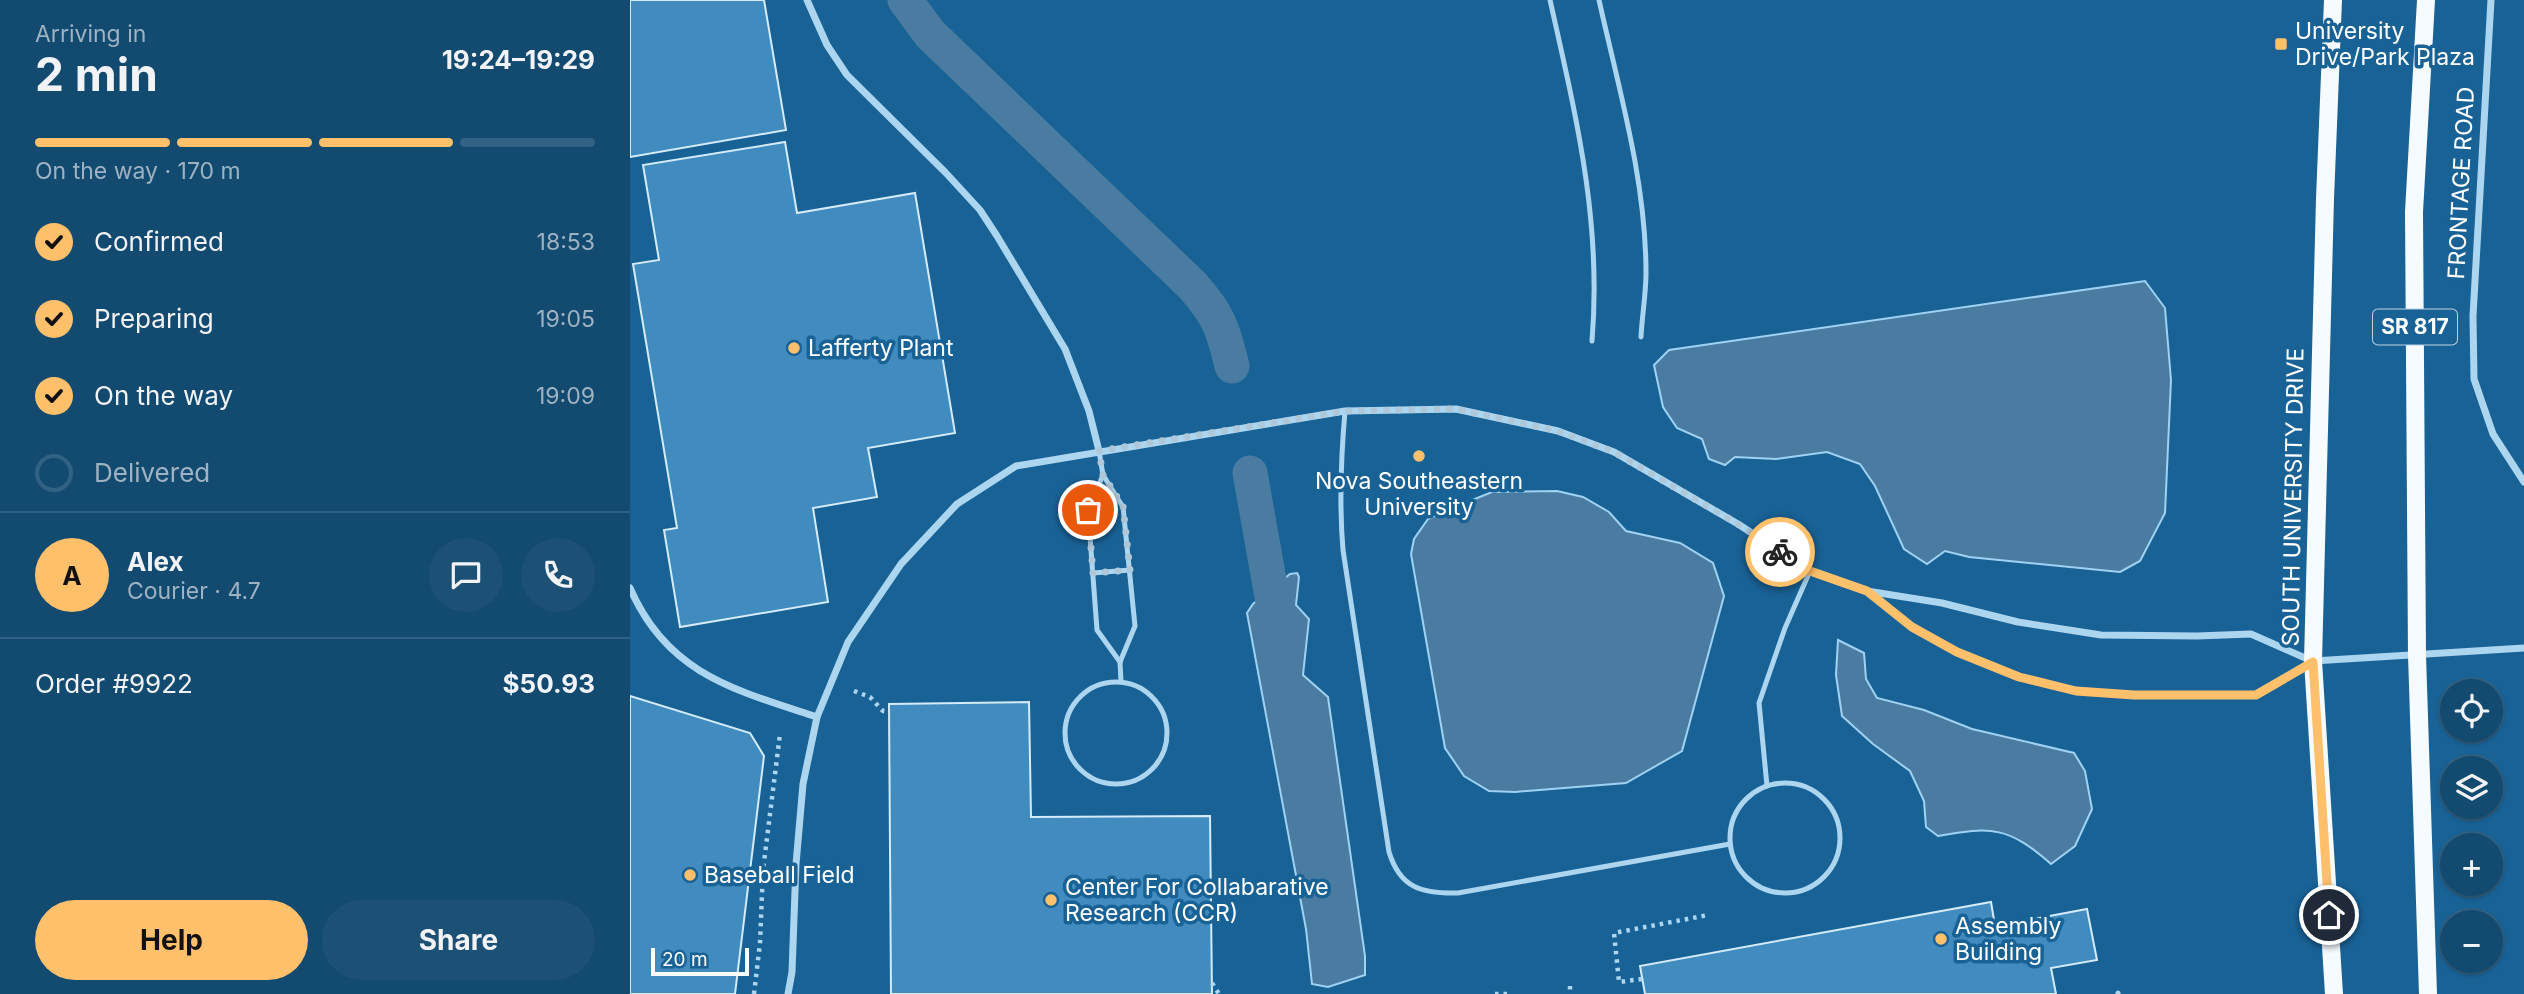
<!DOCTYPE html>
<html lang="en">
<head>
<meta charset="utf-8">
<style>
  :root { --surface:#134a70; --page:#1c5175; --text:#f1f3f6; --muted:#9db3c3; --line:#326283; --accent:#ffc06c }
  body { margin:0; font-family:Inter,sans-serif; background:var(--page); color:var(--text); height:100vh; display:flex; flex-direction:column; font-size:26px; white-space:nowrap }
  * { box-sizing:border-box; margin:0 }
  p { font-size:23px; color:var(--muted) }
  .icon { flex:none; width:38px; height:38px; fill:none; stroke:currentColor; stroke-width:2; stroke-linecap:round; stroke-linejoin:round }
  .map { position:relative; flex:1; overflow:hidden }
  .side { display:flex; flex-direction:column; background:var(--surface); width:630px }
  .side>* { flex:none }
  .tools { position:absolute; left:1810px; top:679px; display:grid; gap:14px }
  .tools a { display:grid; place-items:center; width:63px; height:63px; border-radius:50%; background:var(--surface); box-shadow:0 2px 5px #0004,0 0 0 2px var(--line); font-size:35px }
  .scale { position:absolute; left:21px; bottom:18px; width:98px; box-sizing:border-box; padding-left:7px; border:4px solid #fff; border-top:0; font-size:19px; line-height:24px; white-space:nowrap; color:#fff; -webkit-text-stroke:5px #196296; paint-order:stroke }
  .pin { position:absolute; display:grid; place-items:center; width:60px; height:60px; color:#fff; margin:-30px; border:4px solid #fff; border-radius:50%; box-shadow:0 2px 7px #0007 }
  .courier { position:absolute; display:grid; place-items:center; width:70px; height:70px; margin:-35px; border:5px solid #ffc06c; border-radius:50%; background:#fff; color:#222; box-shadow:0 2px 9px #0007 }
  .headline em { font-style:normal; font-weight:700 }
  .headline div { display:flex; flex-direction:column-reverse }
  .headline { display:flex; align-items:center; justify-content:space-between; height:119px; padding:0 35px }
  h1 { font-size:46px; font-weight:700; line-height:52px }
  .bar { display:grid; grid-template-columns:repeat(4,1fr); gap:10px 7px; align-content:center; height:84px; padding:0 35px }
  .bar i { height:9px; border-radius:5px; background:var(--line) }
  .bar .selected { background:var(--accent) }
  .bar p { grid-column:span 4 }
  .line { display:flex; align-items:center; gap:18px; padding:0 35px; border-top:2px solid var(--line) }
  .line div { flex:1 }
  .round { display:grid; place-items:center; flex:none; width:74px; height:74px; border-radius:37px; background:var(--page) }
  ol { padding:0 35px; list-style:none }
  li { display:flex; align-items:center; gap:21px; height:77px }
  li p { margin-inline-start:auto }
  li .icon { padding:7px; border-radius:50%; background:var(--accent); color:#111; stroke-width:4 }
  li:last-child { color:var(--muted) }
  li i { width:38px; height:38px; border:4px solid var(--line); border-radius:50% }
  .button { display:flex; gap:14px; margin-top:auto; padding:14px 35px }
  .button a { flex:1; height:80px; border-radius:42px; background:var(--accent); color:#111; font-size:28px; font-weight:700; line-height:80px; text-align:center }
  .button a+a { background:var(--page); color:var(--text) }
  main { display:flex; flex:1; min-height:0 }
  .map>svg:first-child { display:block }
  .water { fill:#4a7ca1; stroke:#9fd2f2; stroke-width:2 }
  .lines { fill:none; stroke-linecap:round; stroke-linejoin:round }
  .canal { stroke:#4a7ca1; stroke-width:35 }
  .building { fill:#428bbe; stroke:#d3ebfb; stroke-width:2 }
  .path { stroke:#acd5f0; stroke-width:4.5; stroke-dasharray:3.5 5; stroke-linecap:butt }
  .service { stroke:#acd5f0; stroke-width:5 }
  .minor { stroke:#acd5f0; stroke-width:7 }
  .primary { stroke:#f6fbff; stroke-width:18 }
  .done { stroke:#aec8da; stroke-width:7; stroke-dasharray:0 12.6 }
  .route { stroke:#ffc06c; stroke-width:9 }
  .poi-dot { fill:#ffc06c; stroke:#196296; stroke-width:2.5 }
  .labels { text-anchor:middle; stroke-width:7; stroke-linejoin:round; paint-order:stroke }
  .shield { fill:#196296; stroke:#bad0e0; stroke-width:2 }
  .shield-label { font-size:21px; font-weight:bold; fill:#fff }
  .poi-label { font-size:23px; fill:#fff; stroke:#196296; text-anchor:start }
  .street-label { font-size:23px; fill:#fff; stroke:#196296 }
</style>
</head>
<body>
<main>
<section class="side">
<div class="headline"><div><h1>2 min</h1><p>Arriving in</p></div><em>19:24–19:29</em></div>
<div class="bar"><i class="selected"></i><i class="selected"></i><i class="selected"></i><i></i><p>On the way · 170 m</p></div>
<ol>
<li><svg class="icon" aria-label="check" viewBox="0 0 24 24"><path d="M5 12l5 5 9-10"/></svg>Confirmed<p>18:53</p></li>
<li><svg class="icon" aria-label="check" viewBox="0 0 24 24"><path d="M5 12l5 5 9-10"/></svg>Preparing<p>19:05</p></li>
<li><svg class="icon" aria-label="check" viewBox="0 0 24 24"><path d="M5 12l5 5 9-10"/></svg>On the way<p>19:09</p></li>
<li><i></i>Delivered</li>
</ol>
<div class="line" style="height:126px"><b class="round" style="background:var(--accent);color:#111">A</b><div><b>Alex</b><p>Courier · 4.7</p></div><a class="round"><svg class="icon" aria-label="chat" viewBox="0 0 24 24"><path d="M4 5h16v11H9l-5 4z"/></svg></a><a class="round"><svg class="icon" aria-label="phone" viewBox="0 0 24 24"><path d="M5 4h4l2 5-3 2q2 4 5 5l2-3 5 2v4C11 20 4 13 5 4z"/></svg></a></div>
<div class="line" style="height:91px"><div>Order #9922</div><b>$50.93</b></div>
<div class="button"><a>Help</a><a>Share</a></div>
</section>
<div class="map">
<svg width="1894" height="994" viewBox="0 0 1894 994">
  <rect width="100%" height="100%" fill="#196296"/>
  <g class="water">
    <polygon points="1515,281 1535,308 1541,380 1535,513 1510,561 1490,572 1339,557 1315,551 1297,564 1274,549 1245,486 1230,464 1197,452 1146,459 1105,457 1095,465 1079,459 1072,439 1047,428 1033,407 1024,365 1039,350"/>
    <polygon points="927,491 953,497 979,512 996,531 1050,543 1083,563 1094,596 1052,751 996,783 885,792 859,791 834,776 815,748 781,554 784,539 798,519 825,507 862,492"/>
    <polygon points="667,573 669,577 666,605 679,619 673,675 698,697 735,956 735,975 698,987 682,984 676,929 617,613 623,604 660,574"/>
    <path d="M1208 640 1234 653 1236 679 1247 698 1294 710 1342 729 1444 753 1455 771 1462 809 1445 846 1421 864C1379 827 1362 826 1308 836L1296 827 1294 801 1280 771 1243 744 1212 716 1206 675Z"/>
  </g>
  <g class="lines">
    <g class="canal">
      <path d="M275 0 300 34 562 285C588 314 593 328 602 366"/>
      <polyline points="620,473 649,636"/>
    </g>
  </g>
  <g class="building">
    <polygon points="0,0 134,0 156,130 0,157"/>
    <polygon points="155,142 167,213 285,193 325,433 238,448 247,497 183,508 198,602 50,627 34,530 47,528 3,264 29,260 13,165"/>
    <polygon points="0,696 120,733 134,756 105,994 0,994"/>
    <polygon points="399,702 401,817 580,816 582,994 261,994 259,704"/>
    <polygon points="1361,902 1365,926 1457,909 1467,960 1421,968 1426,994 1015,994 1010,966"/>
  </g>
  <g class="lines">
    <g class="path">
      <polyline points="224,691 240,697 253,711 259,712"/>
      <polyline points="1012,979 989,982 984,933 1078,915"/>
      <polyline points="582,983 589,994"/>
      <polyline points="940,986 940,994"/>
      <polyline points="124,994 130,943 133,870 150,734"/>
      <polyline points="865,994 877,994"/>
    </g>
    <g class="service">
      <path d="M920 0C946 116 972 221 962 341"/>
      <path d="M969 0C989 90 1016 180 1016 273 1016 294 1012 316 1011 337"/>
      <path d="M715 411C711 457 709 503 713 550L759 852C770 888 792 894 828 893L1100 844"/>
      <polyline points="469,451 473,475 493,507 505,626 490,662 491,682"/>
      <polyline points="473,475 458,510 467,630 490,662"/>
      <polyline points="463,573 500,570"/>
      <circle cx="486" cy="733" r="51"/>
      <circle cx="1155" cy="838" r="55"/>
      <polyline points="1137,786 1129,703 1155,628 1180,571"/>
      <polyline points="1488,993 1488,994"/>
    </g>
    <g class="minor">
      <polyline points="177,0 197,45 217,75 315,172 350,210 367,236 435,349 459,411 469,451"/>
      <polyline points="1861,0 1843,316 1844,379 1863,434 1894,482"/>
      <path d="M0 588C37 674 105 690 187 717"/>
      <polyline points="1237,591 1282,627 1327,652 1389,677 1446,691 1504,695 1626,695 1683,661 1894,648"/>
      <polyline points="158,994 162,972 166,864 173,784 187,717 218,642 271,564 327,504 386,466 715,411 826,409 928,431 984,452 1108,524 1180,571 1237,591 1312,603 1388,622 1471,635 1567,636 1621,634 1682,661"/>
    </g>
    <g class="primary">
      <polyline points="1703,0 1695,199 1683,661 1704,994"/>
      <polyline points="1796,0 1784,212 1787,655 1798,994"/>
    </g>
  </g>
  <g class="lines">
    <polyline class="done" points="458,510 463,573 500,570 493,506 473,475 469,451 716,411 826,409 928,431 984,452 1108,524 1150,552"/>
    <polyline class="route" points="1150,552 1180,571 1237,591 1282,627 1327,652 1389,677 1446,691 1504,695 1626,695 1683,662 1699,915"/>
  </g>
  <g class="poi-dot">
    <rect x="1644" y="37" width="14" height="14" rx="3.5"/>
    <circle cx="164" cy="348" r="7"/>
    <circle cx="789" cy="456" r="7"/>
    <circle cx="60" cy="875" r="7"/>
    <circle cx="421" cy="900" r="7"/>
    <circle cx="1311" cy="939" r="7"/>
  </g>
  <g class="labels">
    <rect class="shield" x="1743" y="309.5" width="84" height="35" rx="5"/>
    <g class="shield-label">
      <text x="1785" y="334">SR 817</text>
    </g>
    <g class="poi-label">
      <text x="1665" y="39">University<tspan x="1665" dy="26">Drive/Park Plaza</tspan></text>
      <text x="178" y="356">Lafferty Plant</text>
      <text x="789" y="489" text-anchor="middle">Nova Southeastern<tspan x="789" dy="26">University</tspan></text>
      <text x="74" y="883">Baseball Field</text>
      <text x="435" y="895">Center For Collabarative<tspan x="435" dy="26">Research (CCR)</tspan></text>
      <text x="1325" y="934">Assembly<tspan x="1325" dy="26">Building</tspan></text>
    </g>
    <g class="street-label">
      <text transform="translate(1831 183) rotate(-87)" y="8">FRONTAGE ROAD</text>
      <text transform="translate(1663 497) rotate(-89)" y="8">SOUTH UNIVERSITY DRIVE</text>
    </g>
  </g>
</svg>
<div class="tools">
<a><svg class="icon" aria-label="locate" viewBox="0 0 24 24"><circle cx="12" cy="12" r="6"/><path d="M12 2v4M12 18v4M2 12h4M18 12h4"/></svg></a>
<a><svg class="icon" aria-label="layers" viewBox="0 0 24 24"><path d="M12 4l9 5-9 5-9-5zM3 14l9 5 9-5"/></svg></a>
<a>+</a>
<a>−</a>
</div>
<div class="scale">20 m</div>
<div class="pin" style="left:458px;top:510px;background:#ea580c"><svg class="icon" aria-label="bag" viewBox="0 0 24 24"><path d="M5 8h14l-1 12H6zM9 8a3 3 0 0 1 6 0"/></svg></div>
<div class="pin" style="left:1699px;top:915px;background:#1f2937"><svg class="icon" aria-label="home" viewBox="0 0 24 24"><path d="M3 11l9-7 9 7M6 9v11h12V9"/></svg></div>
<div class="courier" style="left:1150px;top:552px"><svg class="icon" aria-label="bike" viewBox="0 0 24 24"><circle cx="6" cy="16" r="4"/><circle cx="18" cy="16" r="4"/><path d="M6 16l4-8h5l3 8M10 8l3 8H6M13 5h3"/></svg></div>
</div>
</main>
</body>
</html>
